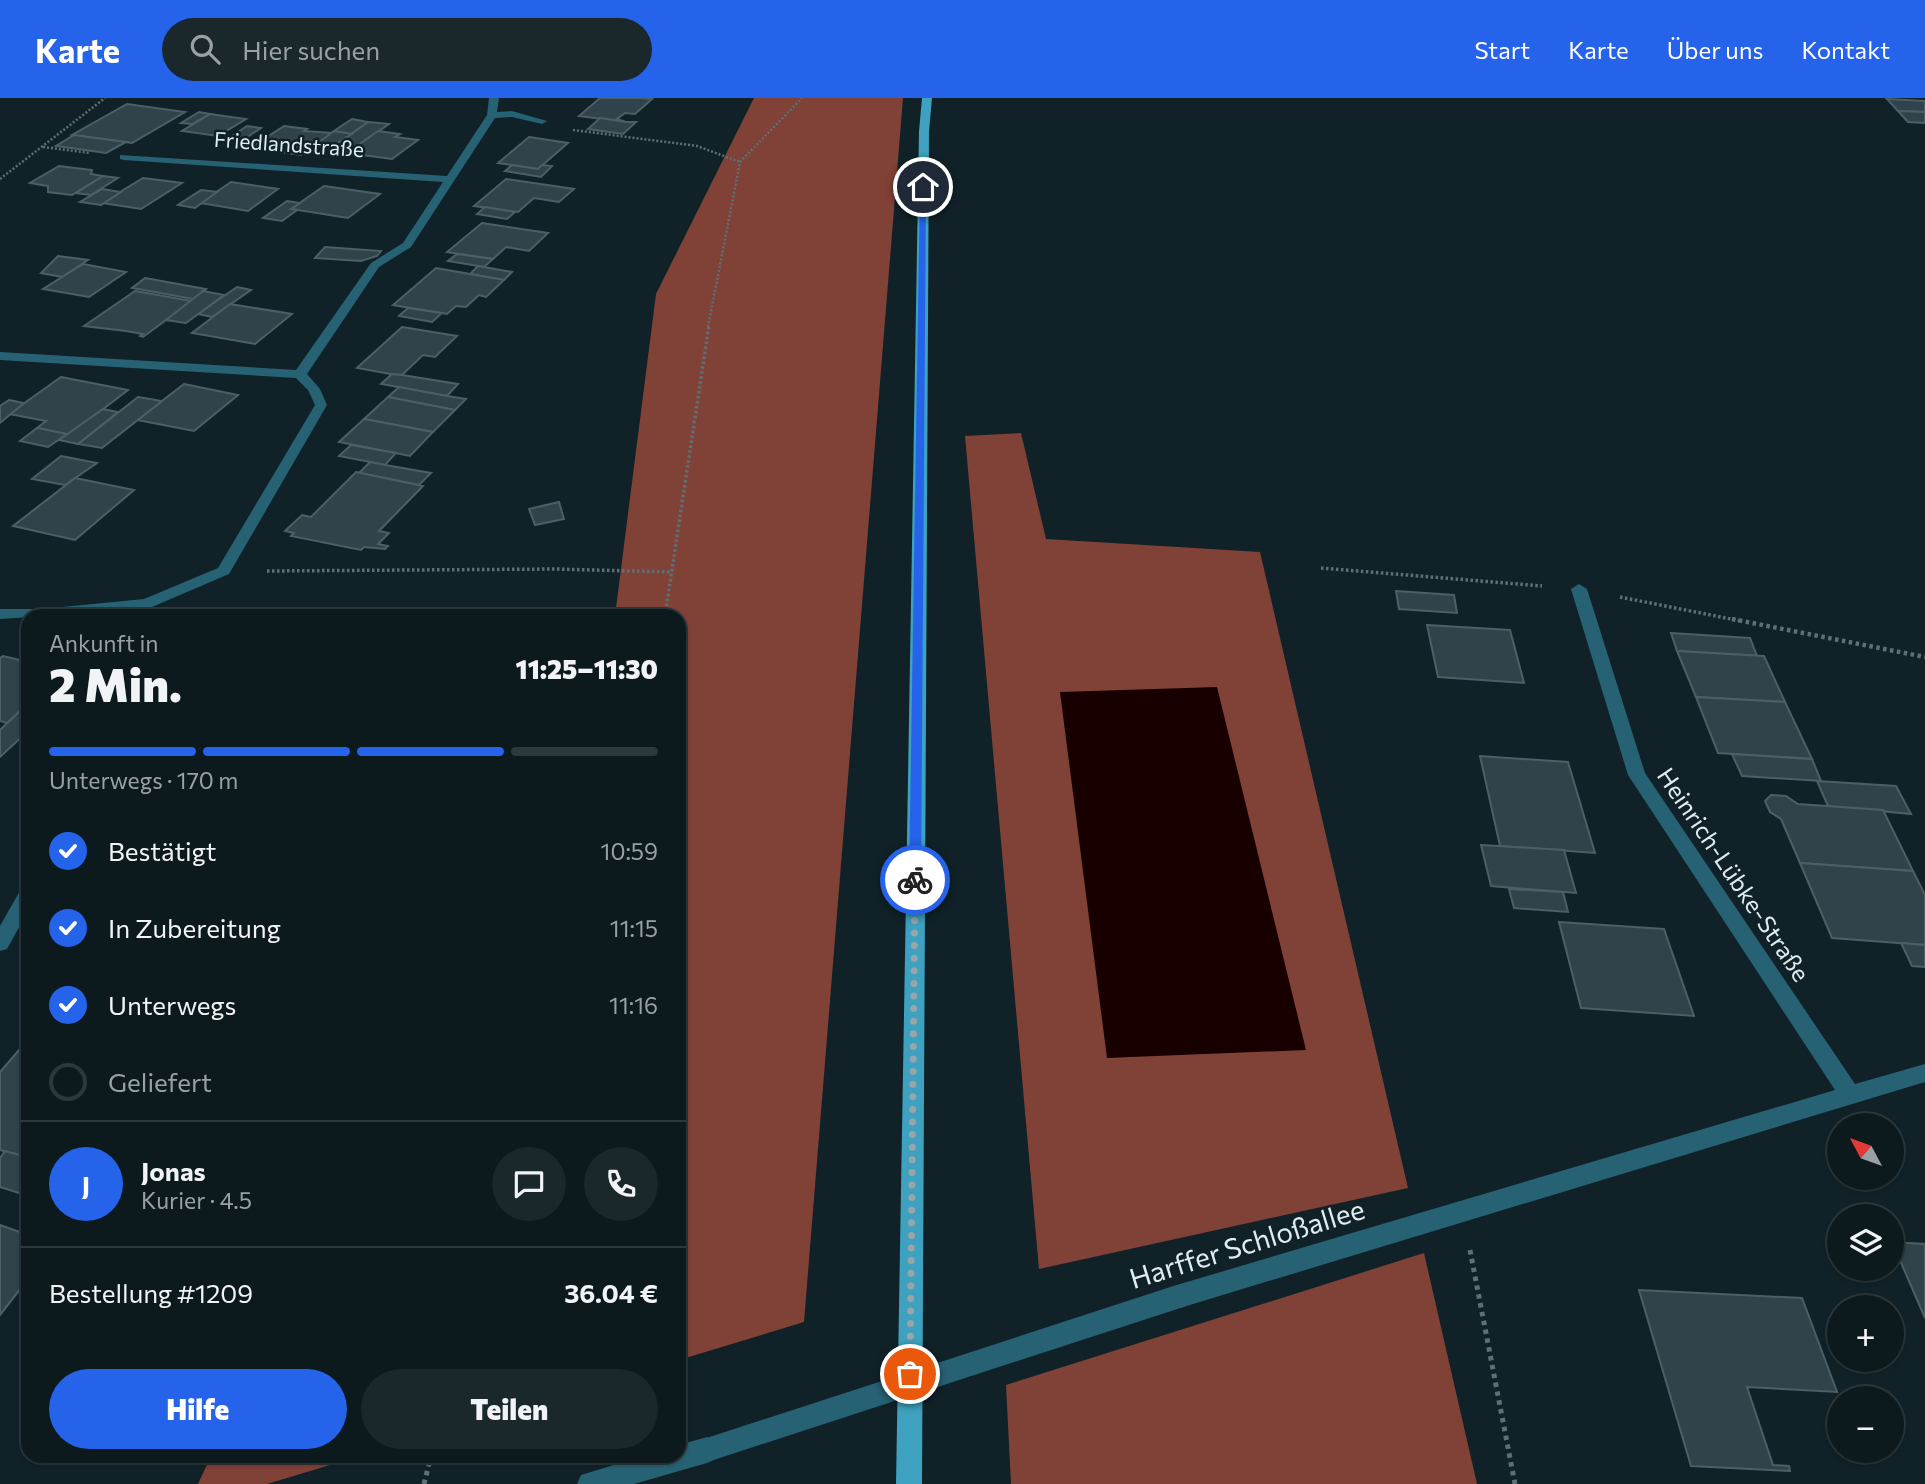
<!DOCTYPE html>
<html lang="de">
<head>
<meta charset="utf-8">
<style>
  :root { --surface:#0c1a1e; --page:#1a272b; --text:#f1f3f6; --muted:#9aa1a4; --line:#2c383c; --accent:#2563eb }
  body { margin:0; font-family:Commissioner,sans-serif; background:var(--page); color:var(--text); height:100vh; display:flex; flex-direction:column; font-size:26px; white-space:nowrap }
  * { box-sizing:border-box; margin:0 }
  p { font-size:23px; color:var(--muted) }
  .icon { flex:none; width:38px; height:38px; fill:none; stroke:currentColor; stroke-width:2; stroke-linecap:round; stroke-linejoin:round }
  .map { position:relative; flex:1; overflow:hidden }
  .details { position:absolute; left:21px; top:511px; width:665px; height:854px; display:flex; flex-direction:column; background:var(--surface); border-radius:21px; box-shadow:0 2px 5px #0004,0 0 0 2px var(--line) }
  .details>* { flex:none }
  .needle { width:46px; rotate:311deg }
  .tools { position:absolute; left:1827px; top:1015px; display:grid; gap:14px }
  .tools a { display:grid; place-items:center; width:77px; height:77px; border-radius:50%; background:var(--surface); box-shadow:0 2px 5px #0004,0 0 0 2px var(--line); font-size:35px }
  .pin { position:absolute; display:grid; place-items:center; width:60px; height:60px; color:#fff; margin:-30px; border:4px solid #fff; border-radius:50%; box-shadow:0 2px 7px #0007 }
  .courier { position:absolute; display:grid; place-items:center; width:70px; height:70px; margin:-35px; border:5px solid #2563eb; border-radius:50%; background:#fff; color:#222; box-shadow:0 2px 9px #0007 }
  .headline em { font-style:normal; font-weight:800 }
  .headline div { display:flex; flex-direction:column-reverse }
  .headline { display:flex; align-items:center; justify-content:space-between; height:119px; padding:0 28px }
  h1 { font-size:46px; font-weight:800; line-height:52px }
  .bar { display:grid; grid-template-columns:repeat(4,1fr); gap:10px 7px; align-content:center; height:84px; padding:0 28px }
  .bar i { height:9px; border-radius:5px; background:var(--line) }
  .bar .current { background:var(--accent) }
  .bar p { grid-column:span 4 }
  .line { display:flex; align-items:center; gap:18px; padding:0 28px; border-top:2px solid var(--line) }
  .line div { flex:1 }
  .round { display:grid; place-items:center; flex:none; width:74px; height:74px; border-radius:37px; background:var(--page) }
  ol { padding:0 28px; list-style:none }
  li { display:flex; align-items:center; gap:21px; height:77px }
  li p { margin-inline-start:auto }
  li .icon { padding:7px; border-radius:50%; background:var(--accent); color:#fff; stroke-width:4 }
  li:last-child { color:var(--muted) }
  li i { width:38px; height:38px; border:4px solid var(--line); border-radius:50% }
  .primary-button { display:flex; gap:14px; margin-top:auto; padding:14px 28px }
  .primary-button a { flex:1; height:80px; border-radius:42px; background:var(--accent); color:#fff; font-size:28px; font-weight:800; line-height:80px; text-align:center }
  .primary-button a+a { background:var(--page); color:var(--text) }
  header { display:flex; align-items:center; gap:42px; box-sizing:border-box; height:98px; padding:0 35px; background:var(--accent); color:#fff }
  header strong { font-size:33px }
  nav { display:flex; gap:38px; margin-inline-start:auto; font-size:24px }
  .search { width:490px; height:63px; background:var(--page); display:flex; align-items:center; gap:18px; box-sizing:border-box; padding:0 24px; border-radius:38px; color:var(--muted); font-size:26px }
  .map>svg:first-child { display:block }
  .forest { fill:#804137 }
  .water { fill:#190000 }
  .building { fill:#31434a; stroke:#4c5f66; stroke-width:2 }
  .lines { fill:none; stroke-linecap:round; stroke-linejoin:round }
  .path-far3 { stroke:#606f74; stroke-width:2.5; stroke-dasharray:2 2; stroke-linecap:butt }
  .path-far2 { stroke:#606f74; stroke-width:3.5; stroke-dasharray:2.5 2.5; stroke-linecap:butt }
  .path-far1 { stroke:#606f74; stroke-width:4.5; stroke-dasharray:3.5 3.5; stroke-linecap:butt }
  .path { stroke:#606f74; stroke-width:5; stroke-dasharray:4.5 4.5; stroke-linecap:butt }
  .street { fill:#276174; fill-rule:evenodd }
  .primary { fill:#3da1bf; fill-rule:evenodd }
  .street-bridge { stroke:#276174; stroke-width:23 }
  .route { fill:#2563eb }
  .done { stroke:#98a5aa; stroke-width:7; stroke-dasharray:0 12.6 }
  .labels { text-anchor:middle; stroke-width:5; stroke-linejoin:round; paint-order:stroke }
  .far-street-label { font-size:21px; fill:#e1ecf0; stroke:#102228 }
  .street-label { font-size:24px; fill:#e1ecf0; stroke:#102228 }
  .near-street-label { font-size:28px; fill:#e1ecf0; stroke:#102228 }
</style>
</head>
<body>
<header>
<strong>Karte</strong>
<div class="search"><svg class="icon" aria-label="search" viewBox="0 0 24 24"><circle cx="10" cy="10" r="6"/><path d="M15 15l6 6"/></svg>Hier suchen</div>
<nav><a>Start</a><a>Karte</a><a>Über uns</a><a>Kontakt</a></nav>
</header>
<div class="map">
<svg width="1925" height="1386" viewBox="0 0 1925 1386">
  <rect width="100%" height="100%" fill="#102228"/>
  <g class="forest">
    <polygon points="754,0 903,0 804,1224 679,1262 679,518 615,518 656,196"/>
    <polygon points="1021,335 1046,441 1260,454 1408,1090 1039,1171 965,338"/>
    <polygon points="1424,1155 1477,1386 1011,1386 1006,1287"/>
    <polygon points="211,1358 360,1358 267,1386 198,1386"/>
  </g>
  <polygon class="water" points="1217,589 1306,952 1107,960 1060,594"/>
  <g class="building">
    <polygon points="600,0 641,0 652,1 635,16 625,15 617,21 626,24 579,18"/>
    <polygon points="1887,1 1925,3 1925,14 1898,13"/>
    <polygon points="127,6 185,14 132,45 72,37"/>
    <polygon points="1898,13 1925,14 1925,25 1908,24"/>
    <polygon points="199,14 210,16 192,26 181,25"/>
    <polygon points="210,16 246,21 218,38 182,33"/>
    <polygon points="600,20 626,24 636,24 623,36 588,31"/>
    <polygon points="352,21 368,24 352,36 334,33"/>
    <polygon points="368,24 389,26 350,53 330,51"/>
    <polygon points="247,28 261,30 243,42 229,40"/>
    <polygon points="284,28 307,31 304,33 334,35 301,57 250,50"/>
    <polygon points="334,33 352,36 334,47 318,45"/>
    <polygon points="378,33 400,36 395,39 418,42 392,61 347,55"/>
    <polygon points="74,37 126,44 106,55 56,48"/>
    <polygon points="529,39 568,45 538,71 498,65"/>
    <polygon points="512,67 538,71 542,67 552,68 541,79 505,73"/>
    <polygon points="59,68 92,72 91,76 103,78 72,97 48,94 48,88 30,85"/>
    <polygon points="103,78 118,80 91,97 76,95"/>
    <polygon points="143,80 182,85 141,111 102,105"/>
    <polygon points="506,81 574,91 559,104 534,100 518,114 474,108"/>
    <polygon points="231,84 278,91 248,113 200,105"/>
    <polygon points="324,88 380,96 348,120 291,111"/>
    <polygon points="102,91 121,94 101,107 80,104"/>
    <polygon points="201,92 217,94 195,110 178,107"/>
    <polygon points="287,103 300,105 291,111 297,112 282,123 263,120"/>
    <polygon points="485,109 515,114 507,121 477,116"/>
    <polygon points="482,125 548,135 529,153 506,149 493,161 447,154"/>
    <polygon points="325,149 381,153 377,158 361,163 315,160"/>
    <polygon points="457,156 493,161 484,169 448,163"/>
    <polygon points="58,158 88,162 62,179 41,175"/>
    <polygon points="83,166 126,174 89,199 43,191"/>
    <polygon points="478,168 484,169 512,174 504,182 470,176"/>
    <polygon points="436,170 504,182 486,199 479,197 466,209 456,208 447,216 393,207"/>
    <polygon points="145,180 206,191 193,201 132,190"/>
    <polygon points="237,189 251,192 212,219 198,216"/>
    <polygon points="135,193 192,203 143,239 140,238 143,236 126,233 84,228"/>
    <polygon points="203,193 224,197 186,225 166,222"/>
    <polygon points="230,206 292,216 255,246 192,235"/>
    <polygon points="408,210 442,215 432,224 399,218"/>
    <polygon points="402,229 457,238 435,259 423,257 401,278 357,270"/>
    <polygon points="392,276 402,277 458,286 447,298 381,286"/>
    <polygon points="61,279 128,292 69,337 37,330 46,323 9,316"/>
    <polygon points="184,286 238,297 194,333 137,322"/>
    <polygon points="399,289 447,298 466,301 455,312 388,299"/>
    <polygon points="138,299 162,303 102,350 78,346"/>
    <polygon points="388,299 455,312 433,334 364,321"/>
    <polygon points="9,302 24,305 0,325 0,308"/>
    <polygon points="103,311 118,314 78,346 59,342"/>
    <polygon points="364,321 433,334 410,358 339,344"/>
    <polygon points="37,330 38,330 67,336 48,349 20,343"/>
    <polygon points="351,347 396,355 385,367 339,358"/>
    <polygon points="61,358 97,365 65,387 32,381"/>
    <polygon points="370,364 385,367 431,375 419,387 359,375"/>
    <polygon points="356,374 423,388 379,433 389,435 378,446 388,448 385,451 364,449 361,452 291,438 294,435 285,433 302,417 311,419"/>
    <polygon points="75,380 134,392 75,442 13,428"/>
    <polygon points="559,404 564,421 535,427 529,411"/>
    <polygon points="1396,493 1454,497 1457,515 1399,511"/>
    <polygon points="1427,527 1510,532 1524,585 1438,579"/>
    <polygon points="1671,535 1750,540 1757,558 1677,553"/>
    <polygon points="1677,553 1764,558 1785,604 1696,599"/>
    <polygon points="3,558 28,564 28,606 7,625 0,623 0,560"/>
    <polygon points="1696,599 1785,604 1812,661 1718,655"/>
    <polygon points="25,608 28,609 28,633 0,659 0,632"/>
    <polygon points="1732,656 1812,661 1821,683 1742,678"/>
    <polygon points="1480,658 1568,664 1595,755 1500,748"/>
    <polygon points="1817,683 1896,688 1911,716 1828,708"/>
    <polygon points="1771,697 1786,698 1798,706 1883,712 1913,773 1800,765 1781,721 1770,714 1765,703"/>
    <polygon points="1481,747 1564,752 1576,795 1491,788"/>
    <polygon points="1800,765 1913,773 1925,797 1925,847 1832,840"/>
    <polygon points="1509,791 1563,794 1568,814 1514,810"/>
    <polygon points="1559,824 1664,831 1694,918 1581,910"/>
    <polygon points="1901,845 1925,847 1925,869 1912,868"/>
    <polygon points="25,945 28,946 27,1060 0,1052 0,974"/>
    <polygon points="5,1053 28,1059 28,1098 0,1089 0,1060"/>
    <polygon points="0,1127 28,1137 28,1181 0,1217"/>
    <polygon points="1892,1144 1925,1146 1925,1220"/>
    <polygon points="1639,1192 1802,1200 1837,1294 1747,1289 1773,1367 1789,1368 1790,1373 1691,1368"/>
  </g>
  <g class="lines">
    <g class="path-far3">
      <polyline points="573,32 697,48 740,64"/>
      <polyline points="43,49 90,55"/>
      <polyline points="0,81 105,0"/>
      <polyline points="708,229 740,64 802,0"/>
    </g>
    <g class="path-far2">
      <polyline points="1321,470 1542,488"/>
      <polyline points="267,473 555,471 670,474"/>
      <polyline points="1620,499 1741,523"/>
      <polyline points="665,518 709,227"/>
    </g>
    <polyline class="path-far1" points="1732,521 1925,559"/>
    <g class="path">
      <polyline points="1470,1152 1515,1386"/>
      <polyline points="424,1386 431,1358"/>
    </g>
    <g class="street">
      <polygon points="489,0 499,0 497,14 512,13 547,23 542,26 512,19 495,20 411,149 379,169 307,276 320,291 327,307 229,476 152,509 148,518 132,518 135,512 0,521 0,511 42,511 144,501 218,470 315,307 308,292 296,280 0,262 0,254 296,272 371,165 403,145 443,84 124,62 120,61 120,57 447,78 487,17"/>
      <polygon points="1579,486 1587,491 1645,675 1855,986 1925,966 1925,984 1180,1210 1172,1206 1168,1198 1172,1190 1180,1186 1835,992 1628,677 1571,491"/>
      <polygon points="28,788 28,813 7,851 0,853 0,828 21,791"/>
      <polygon points="707,1339 716,1343 720,1352 716,1361 707,1365 634,1386 577,1386 581,1377 643,1358 679,1358 679,1347"/>
    </g>
    <polygon class="primary" points="922,0 932,0 929,33 922,1386 896,1386 919,33"/>
    <polyline class="street-bridge" points="707,1352 1180,1198"/>
  </g>
  <polygon class="route" points="923,87 926,89 921,782 915,787 909,782 920,89"/>
  <g class="lines">
    <polyline class="done" points="910,1276 915,782"/>
  </g>
  <g class="labels">
    <g class="far-street-label">
      <text transform="translate(289 47) rotate(4)" y="7">Friedlandstraße</text>
    </g>
    <g class="street-label">
      <text transform="translate(1733 777) rotate(56)" y="8">Heinrich-Lübke-Straße</text>
    </g>
    <g class="near-street-label">
      <text transform="translate(1247 1146) rotate(-17)" y="10">Harffer Schloßallee</text>
    </g>
  </g>
</svg>
<div class="tools">
<a><svg class="needle" viewBox="-14 -14 28 28"><path d="M0-13l5 13h-10z" fill="#e53935"/><path d="M0 13l5-13h-10z" fill="#9aa1a4"/></svg></a>
<a><svg class="icon" aria-label="layers" viewBox="0 0 24 24"><path d="M12 4l9 5-9 5-9-5zM3 14l9 5 9-5"/></svg></a>
<a>+</a>
<a>−</a>
</div>
<div class="pin" style="left:910px;top:1276px;background:#ea580c"><svg class="icon" aria-label="bag" viewBox="0 0 24 24"><path d="M5 8h14l-1 12H6zM9 8a3 3 0 0 1 6 0"/></svg></div>
<div class="pin" style="left:923px;top:89px;background:#1f2937"><svg class="icon" aria-label="home" viewBox="0 0 24 24"><path d="M3 11l9-7 9 7M6 9v11h12V9"/></svg></div>
<div class="courier" style="left:915px;top:782px"><svg class="icon" aria-label="bike" viewBox="0 0 24 24"><circle cx="6" cy="16" r="4"/><circle cx="18" cy="16" r="4"/><path d="M6 16l4-8h5l3 8M10 8l3 8H6M13 5h3"/></svg></div>
<section class="details">
<div class="headline"><div><h1>2 Min.</h1><p>Ankunft in</p></div><em>11:25–11:30</em></div>
<div class="bar"><i class="current"></i><i class="current"></i><i class="current"></i><i></i><p>Unterwegs · 170 m</p></div>
<ol>
<li><svg class="icon" aria-label="check" viewBox="0 0 24 24"><path d="M5 12l5 5 9-10"/></svg>Bestätigt<p>10:59</p></li>
<li><svg class="icon" aria-label="check" viewBox="0 0 24 24"><path d="M5 12l5 5 9-10"/></svg>In Zubereitung<p>11:15</p></li>
<li><svg class="icon" aria-label="check" viewBox="0 0 24 24"><path d="M5 12l5 5 9-10"/></svg>Unterwegs<p>11:16</p></li>
<li><i></i>Geliefert</li>
</ol>
<div class="line" style="height:126px"><b class="round" style="background:var(--accent);color:#fff">J</b><div><b>Jonas</b><p>Kurier · 4.5</p></div><a class="round"><svg class="icon" aria-label="chat" viewBox="0 0 24 24"><path d="M4 5h16v11H9l-5 4z"/></svg></a><a class="round"><svg class="icon" aria-label="phone" viewBox="0 0 24 24"><path d="M5 4h4l2 5-3 2q2 4 5 5l2-3 5 2v4C11 20 4 13 5 4z"/></svg></a></div>
<div class="line" style="height:91px"><div>Bestellung #1209</div><b>36.04 €</b></div>
<div class="primary-button"><a>Hilfe</a><a>Teilen</a></div>
</section>
</div>
</body>
</html>
